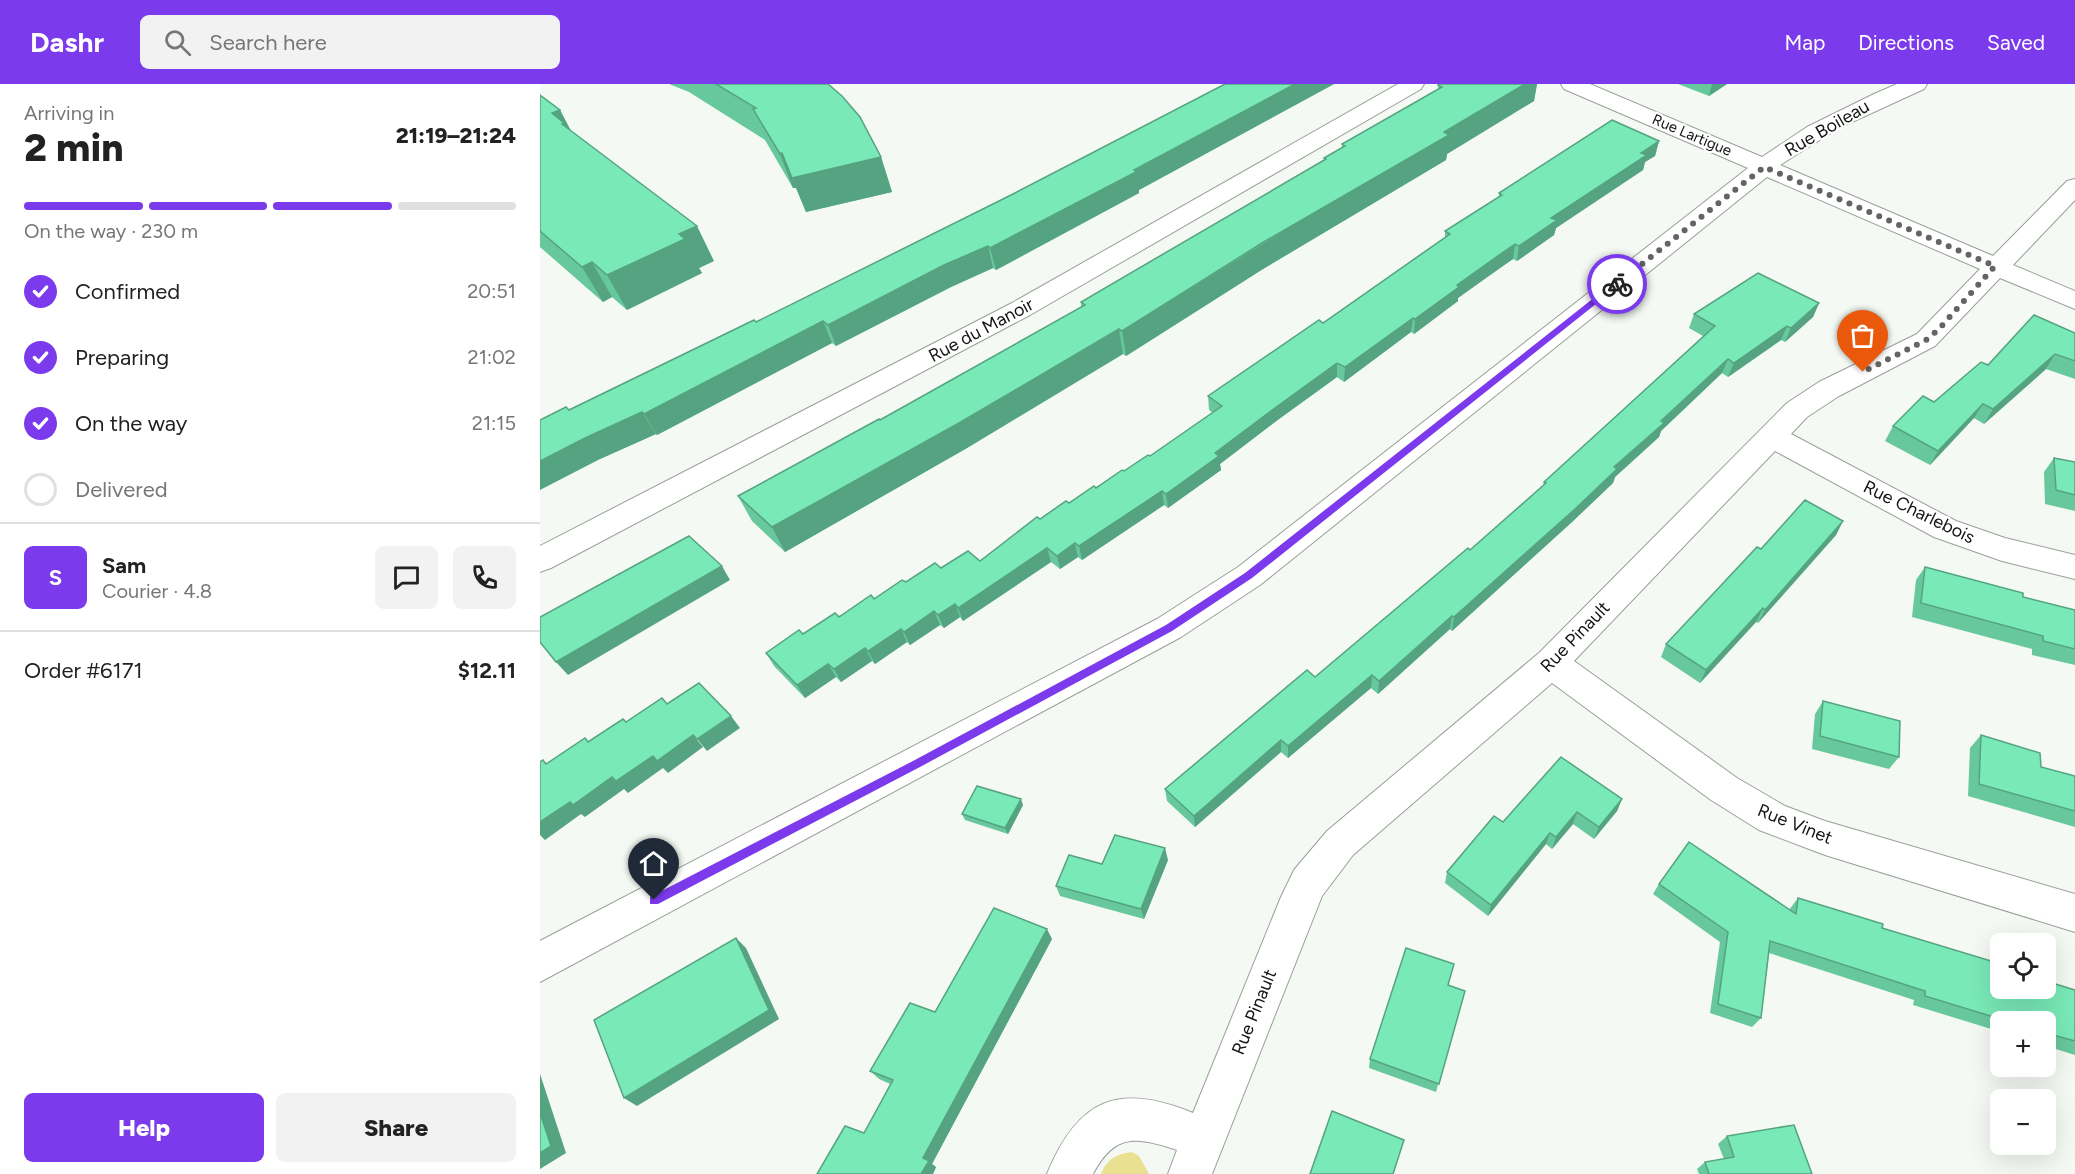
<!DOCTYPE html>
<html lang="en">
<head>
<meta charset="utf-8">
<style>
  :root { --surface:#fff; --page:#f2f2f2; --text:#222; --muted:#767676; --line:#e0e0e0; --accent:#7c3aed }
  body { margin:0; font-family:Figtree,sans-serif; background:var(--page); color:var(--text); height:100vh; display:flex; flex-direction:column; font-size:22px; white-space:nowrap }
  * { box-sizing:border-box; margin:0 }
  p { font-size:20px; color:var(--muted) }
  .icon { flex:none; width:33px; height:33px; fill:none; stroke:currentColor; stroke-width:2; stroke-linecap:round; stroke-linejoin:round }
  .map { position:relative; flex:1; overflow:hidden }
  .details { display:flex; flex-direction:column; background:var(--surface); width:540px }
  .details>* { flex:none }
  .controls { position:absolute; left:1450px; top:849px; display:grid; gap:12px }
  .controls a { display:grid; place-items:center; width:66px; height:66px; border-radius:9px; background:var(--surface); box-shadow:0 6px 24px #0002; font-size:30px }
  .pin { position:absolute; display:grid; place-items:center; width:51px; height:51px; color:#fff; margin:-62px -26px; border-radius:50% 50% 50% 0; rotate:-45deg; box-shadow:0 0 6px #0007 }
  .pin .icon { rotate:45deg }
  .courier { position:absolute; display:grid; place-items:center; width:60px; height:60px; margin:-30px; border:4px solid #7c3aed; border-radius:50%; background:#fff; color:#222; box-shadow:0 2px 8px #0007 }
  .summary em { font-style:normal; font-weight:800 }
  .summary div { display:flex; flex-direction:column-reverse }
  .summary { display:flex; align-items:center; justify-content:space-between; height:102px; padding:0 24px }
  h1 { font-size:39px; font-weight:800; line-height:45px }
  .bar { display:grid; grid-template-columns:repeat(4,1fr); gap:9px 6px; align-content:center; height:72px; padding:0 24px }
  .bar i { height:8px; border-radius:4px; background:var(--line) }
  .bar .current { background:var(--accent) }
  .bar p { grid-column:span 4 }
  .line { display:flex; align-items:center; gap:15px; padding:0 24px; border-top:2px solid var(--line) }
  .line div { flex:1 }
  .round { display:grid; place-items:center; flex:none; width:63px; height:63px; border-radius:9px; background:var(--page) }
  ol { padding:0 24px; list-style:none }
  li { display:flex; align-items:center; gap:18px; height:66px }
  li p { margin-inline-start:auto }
  li .icon { padding:6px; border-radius:50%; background:var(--accent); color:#fff; stroke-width:4 }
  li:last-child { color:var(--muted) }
  li i { width:33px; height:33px; border:3px solid var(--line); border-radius:50% }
  .action { display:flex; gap:12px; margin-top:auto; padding:12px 24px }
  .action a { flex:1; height:69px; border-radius:9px; background:var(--accent); color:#fff; font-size:24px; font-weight:800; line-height:69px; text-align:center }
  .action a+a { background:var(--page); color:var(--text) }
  header { display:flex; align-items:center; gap:36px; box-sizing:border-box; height:84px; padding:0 30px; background:var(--accent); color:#fff }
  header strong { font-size:28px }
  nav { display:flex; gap:33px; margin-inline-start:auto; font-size:21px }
  .search { width:420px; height:54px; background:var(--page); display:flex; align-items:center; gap:15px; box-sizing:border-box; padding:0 21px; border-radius:9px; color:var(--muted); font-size:22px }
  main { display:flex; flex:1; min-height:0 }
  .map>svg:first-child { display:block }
  .green { fill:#eae092 }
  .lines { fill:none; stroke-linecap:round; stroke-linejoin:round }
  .minor-casing { stroke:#9a9f9a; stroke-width:2 }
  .minor { fill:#fff; fill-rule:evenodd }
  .wall { fill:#68c89d }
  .shaded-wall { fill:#55a380 }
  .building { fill:#79e9b7; stroke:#55a380; stroke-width:1.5 }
  .route { fill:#7c3aed }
  .done { stroke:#626561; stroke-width:6; stroke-dasharray:0 10.8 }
  .labels { text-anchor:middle; stroke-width:4.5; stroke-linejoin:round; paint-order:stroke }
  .far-street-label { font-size:15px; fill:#131513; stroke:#fff }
  .street-label { font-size:18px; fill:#131513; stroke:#fff }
</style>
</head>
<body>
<header>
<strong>Dashr</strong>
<div class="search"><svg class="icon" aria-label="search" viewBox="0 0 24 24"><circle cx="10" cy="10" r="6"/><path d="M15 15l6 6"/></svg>Search here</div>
<nav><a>Map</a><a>Directions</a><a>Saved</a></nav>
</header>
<main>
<section class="details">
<div class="summary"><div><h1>2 min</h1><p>Arriving in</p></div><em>21:19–21:24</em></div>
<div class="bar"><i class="current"></i><i class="current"></i><i class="current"></i><i></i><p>On the way · 230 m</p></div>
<ol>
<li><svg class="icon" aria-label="check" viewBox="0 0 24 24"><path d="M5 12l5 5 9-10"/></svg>Confirmed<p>20:51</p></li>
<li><svg class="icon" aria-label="check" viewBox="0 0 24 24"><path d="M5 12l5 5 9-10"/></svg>Preparing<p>21:02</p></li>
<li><svg class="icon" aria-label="check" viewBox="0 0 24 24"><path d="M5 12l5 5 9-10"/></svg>On the way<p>21:15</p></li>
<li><i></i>Delivered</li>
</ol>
<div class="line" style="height:108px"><b class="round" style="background:var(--accent);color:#fff">S</b><div><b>Sam</b><p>Courier · 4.8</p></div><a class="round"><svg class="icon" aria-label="chat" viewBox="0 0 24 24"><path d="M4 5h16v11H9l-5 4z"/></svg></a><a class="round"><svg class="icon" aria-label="phone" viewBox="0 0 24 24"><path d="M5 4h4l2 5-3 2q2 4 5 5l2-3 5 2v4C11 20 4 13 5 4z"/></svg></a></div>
<div class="line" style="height:78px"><div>Order #6171</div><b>$12.11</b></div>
<div class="action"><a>Help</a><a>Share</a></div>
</section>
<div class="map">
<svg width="1535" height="1090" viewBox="0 0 1535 1090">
  <rect width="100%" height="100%" fill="#f4f9f3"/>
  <path class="green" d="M592 1068 599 1072 609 1090H561C567 1075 576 1070 592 1068Z"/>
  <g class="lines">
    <g class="minor-casing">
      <g id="minor">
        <polygon points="858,0 884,0 881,5 490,231 11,484 0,488 0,462 472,219"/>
        <path d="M1021 0H1050L1222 73 1267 43 1334 10 1357 0H1387L1384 5 1299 44 1240 81 1453 172 1527 97 1535 95V116L1473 181 1535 207V225L1460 194 1395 262 1299 312 1267 333 1251 350 1416 437 1465 454 1535 471V495L1462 477 1394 453 1235 367 1034 577 1197 694 1245 722 1285 737 1535 810V848L1285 771 1219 746 1171 716 1012 599 813 771 782 812 672 1090H628L637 1066C597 1053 575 1048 553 1090H507C538 1015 578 998 653 1029L741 813 754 786 787 747 999 569 1247 319 1279 298 1377 250 1440 185 1227 93 720 501 641 553 0 898V857L617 535 698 483 1208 84 1024 5Z"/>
      </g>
    </g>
    <use href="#minor" class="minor"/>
  </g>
  <g class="wall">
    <polygon points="129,0 288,0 341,73 352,108 266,128 256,104 253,104 225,56 149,8"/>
    <polygon points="685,0 794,0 599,106 599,109 456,186 453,184 411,203 296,262 292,259 117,351 116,350 60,375 29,326 216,238 473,110"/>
    <polygon points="900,0 997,0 994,17 907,70 906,76 723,185 586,272 583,270 427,364 245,468 212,437 198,412 340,336 541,223 541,218 784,76 784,74 802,64 802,60 898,6 898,1"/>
    <polygon points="1138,0 1187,0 1169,12"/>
    <polygon points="0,11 20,26 30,46 174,177 159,184 162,189 87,226 72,213 63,218 0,163"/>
    <polygon points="1119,57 1115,72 1105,78 1103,86 1016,144 1014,151 977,177 973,175 957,185 918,214 918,217 874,250 871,248 804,298 797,293 739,335 680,380 681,386 628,424 624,421 542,476 538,473 520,485 511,478 423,537 420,533 404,544 400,541 370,561 367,558 335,580 332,577 301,598 296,593 265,614 234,582 226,569 366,498 401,484 440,477 500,435 610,372 673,329 669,326 668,312 783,239 905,153 905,147 959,113 959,109"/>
    <polygon points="1279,219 1273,233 1245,258 1241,256 1188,293 1182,289 1121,347 1119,353 1075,393 1073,399 1032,438 912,547 910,545 838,610 831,604 748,674 741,668 655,743 627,717 625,705 775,593 930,466 1003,402 1004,398 1163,252 1149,244 1154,230"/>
    <polygon points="1535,249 1535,295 1506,285 1444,340 1434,334 1390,381 1345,357 1353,342 1394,318 1448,281"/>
    <polygon points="1514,374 1535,378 1535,427 1505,420 1504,388"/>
    <polygon points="1303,437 1296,451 1218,539 1216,538 1160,599 1121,573 1126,560 1221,465"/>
    <polygon points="1385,483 1483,513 1535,526 1535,581 1492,571 1492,565 1372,533 1376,496"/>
    <polygon points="1283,617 1359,673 1349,685 1272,665 1275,630"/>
    <polygon points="1441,651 1501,683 1535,692 1535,743 1428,712 1430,664"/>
    <polygon points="1082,715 1077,727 1054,755 1033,740 1012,765 1006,760 948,832 905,799 907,788 963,738"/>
    <polygon points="483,721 468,750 425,736 422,730"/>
    <polygon points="628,776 604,835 520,812 516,802 562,780"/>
    <polygon points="1119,800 1249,826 1258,814 1342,844 1461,904 1535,906 1535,971 1506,962 1506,938 1461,938 1461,948 1373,921 1374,916 1229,869 1221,934 1212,943 1170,929 1180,858 1113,810"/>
    <polygon points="512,855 392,1080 396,1083 393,1090 277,1090 324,1049 350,1000 339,995 330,987 395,928"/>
    <polygon points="908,901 925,907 896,1008 829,984 830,975"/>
    <polygon points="1187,1052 1272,1090 1159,1090 1157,1085 1165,1078 1184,1075 1178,1060"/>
  </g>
  <g class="shaded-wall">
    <polygon points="755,0 794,0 599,106 599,109 456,186 450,164"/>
    <polygon points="985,0 997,0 994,17 907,70 906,76 723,185 586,272 582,247 904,48"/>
    <polygon points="1172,0 1187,0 1169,12"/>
    <polygon points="20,26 38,60 12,29"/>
    <polygon points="1119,57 1115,72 1105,78 1103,86 1016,144 1014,151 977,177 979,162 1011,134 1101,69"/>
    <polygon points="242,69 256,104 253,104 240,70"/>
    <polygon points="341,73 352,108 266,128 252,94"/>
    <polygon points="157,142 174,177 159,184 162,189 87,226 67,191 139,150"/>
    <polygon points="975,160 973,175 918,214 918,217 874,250 875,235 917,201"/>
    <polygon points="448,162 453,184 411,203 296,262 288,241 404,181"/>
    <polygon points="52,178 72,213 63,218 42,183"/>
    <polygon points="1279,219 1273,233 1245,258 1251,244"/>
    <polygon points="873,234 871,248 804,298 805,283"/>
    <polygon points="283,237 292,259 117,351 104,330"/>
    <polygon points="1247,242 1241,256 1188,293 1194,279"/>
    <polygon points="579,245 583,270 427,364 245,468 232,443"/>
    <polygon points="1515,270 1506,285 1444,340 1453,325"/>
    <polygon points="1188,275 1182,289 1121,347 1119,353 1075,393 1073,399 1032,438 912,547 914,533"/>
    <polygon points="797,279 797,293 739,335 680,380 681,386 628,424 626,410 675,369 739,321"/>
    <polygon points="1443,320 1434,334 1390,381 1398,367"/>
    <polygon points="102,328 116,350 60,375 0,406 0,377 45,354"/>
    <polygon points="622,407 624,421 542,476 539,462"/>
    <polygon points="1303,437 1296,451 1218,539 1225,526"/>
    <polygon points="535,459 538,473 520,485 517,472"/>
    <polygon points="507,464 511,478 423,537 418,524"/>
    <polygon points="182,482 190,496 28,591 16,578"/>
    <polygon points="415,520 420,533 404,544 398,531"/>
    <polygon points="1223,524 1216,538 1160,599 1166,586"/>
    <polygon points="394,527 400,541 370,561 364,548"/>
    <polygon points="912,532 910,545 838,610 839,597"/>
    <polygon points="361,545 367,558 335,580 328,567"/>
    <polygon points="325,564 332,577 301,598 294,585"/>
    <polygon points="288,580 296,593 265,614 257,601"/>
    <polygon points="832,591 831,604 748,674 748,662"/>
    <polygon points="191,632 200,644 167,667 157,655"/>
    <polygon points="153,651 163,663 128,689 123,684 88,709 84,705 45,733 41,730 5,756 0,751 0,738 30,718 72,693"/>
    <polygon points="741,656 741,668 655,743 654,732"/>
    <polygon points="481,715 483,721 468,750 465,744"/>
    <polygon points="1082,715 1077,727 1054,755 1059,743"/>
    <polygon points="1037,728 1033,740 1012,765 1016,753"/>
    <polygon points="1010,749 1006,760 948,832 951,821"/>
    <polygon points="625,764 628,776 604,835 601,825"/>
    <polygon points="507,845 512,855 392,1080 396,1083 393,1090 382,1090 383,1074"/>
    <polygon points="196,854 206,864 239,935 97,1022 84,1014"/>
    <polygon points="0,990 26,1069 0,1085"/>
  </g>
  <g class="building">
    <polygon points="176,0 288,0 302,12 320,33 341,73 252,94 242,69 240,70 213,25 216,24"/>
    <polygon points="685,0 755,0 594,86 596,88 450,164 448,162 404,181 288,241 283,237 104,330 102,328 45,354 0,377 0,336 26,323 29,326 214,236 216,238 473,110"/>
    <polygon points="900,0 985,0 904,48 909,51 722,159 582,247 579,245 419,339 232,443 198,412 339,335 340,336 545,221 541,218 786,75 784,74 805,62 802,60 902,3 898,1"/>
    <polygon points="0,11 20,26 12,29 24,39 22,40 157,142 139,150 145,155 67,191 52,178 42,183 0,147"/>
    <polygon points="1072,36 1119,57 1101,69 1107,71 1011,134 1017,136 979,162 975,160 959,171 917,201 919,203 875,235 873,234 805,283 797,279 739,321 675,369 679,372 626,410 622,407 539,462 535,459 517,472 507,464 418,524 415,520 398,531 394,527 364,548 361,545 328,567 325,564 294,585 288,580 257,601 226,569 259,546 263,550 295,529 299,533 331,511 334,515 362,496 366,498 395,479 401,484 428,467 440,477 497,433 500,435 526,417 529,419 554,402 556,404 582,386 584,387 608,371 610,372 682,322 668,312 779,236 783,239 910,150 905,147 962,111 959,109"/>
    <polygon points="1218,189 1279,219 1251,244 1247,242 1194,279 1188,275 1121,337 1124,339 1074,383 1077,385 1035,425 914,533 912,532 839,597 832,591 748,662 741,656 654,732 625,705 767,586 775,593 928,464 930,466 1006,399 1004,398 1175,242 1154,230"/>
    <polygon points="1494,231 1535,249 1535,277 1515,270 1453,325 1443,320 1398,367 1353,342 1383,312 1394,318 1441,278 1448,281"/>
    <polygon points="1514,374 1535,378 1535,411 1516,406"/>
    <polygon points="1265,416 1303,437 1225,526 1223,524 1166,586 1126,560 1217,463 1221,465"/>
    <polygon points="149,452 182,482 16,578 0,558 0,533"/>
    <polygon points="1385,483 1483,509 1483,513 1535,526 1535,565 1503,557 1503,552 1381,519"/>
    <polygon points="159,599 191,632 157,655 153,651 117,677 113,672 76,697 72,693 33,721 30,718 0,738 0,678 3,676 6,680 45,654 48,658 83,635 86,638 122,614 127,620"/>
    <polygon points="1283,617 1360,637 1359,673 1280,652"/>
    <polygon points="1441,651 1500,669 1501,683 1535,692 1535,727 1439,700"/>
    <polygon points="1021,673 1082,715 1059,743 1037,728 1016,753 1010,749 951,821 907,788 954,732 963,738"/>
    <polygon points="437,702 481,715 465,744 422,730"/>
    <polygon points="575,751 625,764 601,825 516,802 529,771 562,780"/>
    <polygon points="1149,758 1256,830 1258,814 1343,840 1342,844 1461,880 1461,904 1506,904 1506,897 1535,906 1535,957 1506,949 1506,938 1470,938 1385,912 1385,907 1230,857 1221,934 1178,920 1188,848 1119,800"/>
    <polygon points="454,824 507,845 383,1074 389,1077 381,1090 277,1090 305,1042 324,1049 353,996 330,987 370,919 395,928"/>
    <polygon points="196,854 229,926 84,1014 54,936"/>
    <polygon points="866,864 914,880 908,901 925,907 899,1000 830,975"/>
    <polygon points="792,1027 864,1056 853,1090 770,1090"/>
    <polygon points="0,1029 11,1062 0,1069"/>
    <polygon points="1254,1041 1272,1090 1169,1090 1165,1078 1194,1073 1187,1052"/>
  </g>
  <polygon class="route" points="1074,198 1081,200 712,494 632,547 380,683 118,820 110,820 110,813 373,677 626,541 705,489"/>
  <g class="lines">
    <polyline class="done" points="1077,200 1224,83 1455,182 1399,245 1386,256 1323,288"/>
  </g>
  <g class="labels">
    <g class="far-street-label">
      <text transform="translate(1152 51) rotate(23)" y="5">Rue Lartigue</text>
    </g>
    <g class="street-label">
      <text transform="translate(1287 44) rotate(-30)" y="6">Rue Boileau</text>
      <text transform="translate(441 246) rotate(-28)" y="6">Rue du Manoir</text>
      <text transform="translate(1379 428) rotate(26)" y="6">Rue Charlebois</text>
      <text transform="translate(1035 553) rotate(-46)" y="6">Rue Pinault</text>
      <text transform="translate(1255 740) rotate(22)" y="6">Rue Vinet</text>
      <text transform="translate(714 928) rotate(-68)" y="6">Rue Pinault</text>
    </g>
  </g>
</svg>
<div class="controls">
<a><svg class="icon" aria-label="locate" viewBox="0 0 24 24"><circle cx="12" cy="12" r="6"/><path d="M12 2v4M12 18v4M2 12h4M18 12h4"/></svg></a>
<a>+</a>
<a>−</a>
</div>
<div class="pin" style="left:1323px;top:288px;background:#ea580c"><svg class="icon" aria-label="bag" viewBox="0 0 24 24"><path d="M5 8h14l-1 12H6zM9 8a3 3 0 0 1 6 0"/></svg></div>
<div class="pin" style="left:114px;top:816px;background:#1f2937"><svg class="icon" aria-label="home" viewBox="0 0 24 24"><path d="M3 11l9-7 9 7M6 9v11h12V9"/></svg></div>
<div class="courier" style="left:1077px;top:200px"><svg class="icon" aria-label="bike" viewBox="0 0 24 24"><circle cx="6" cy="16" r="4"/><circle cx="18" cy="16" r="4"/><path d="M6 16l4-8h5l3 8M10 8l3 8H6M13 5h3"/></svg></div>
</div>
</main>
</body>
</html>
